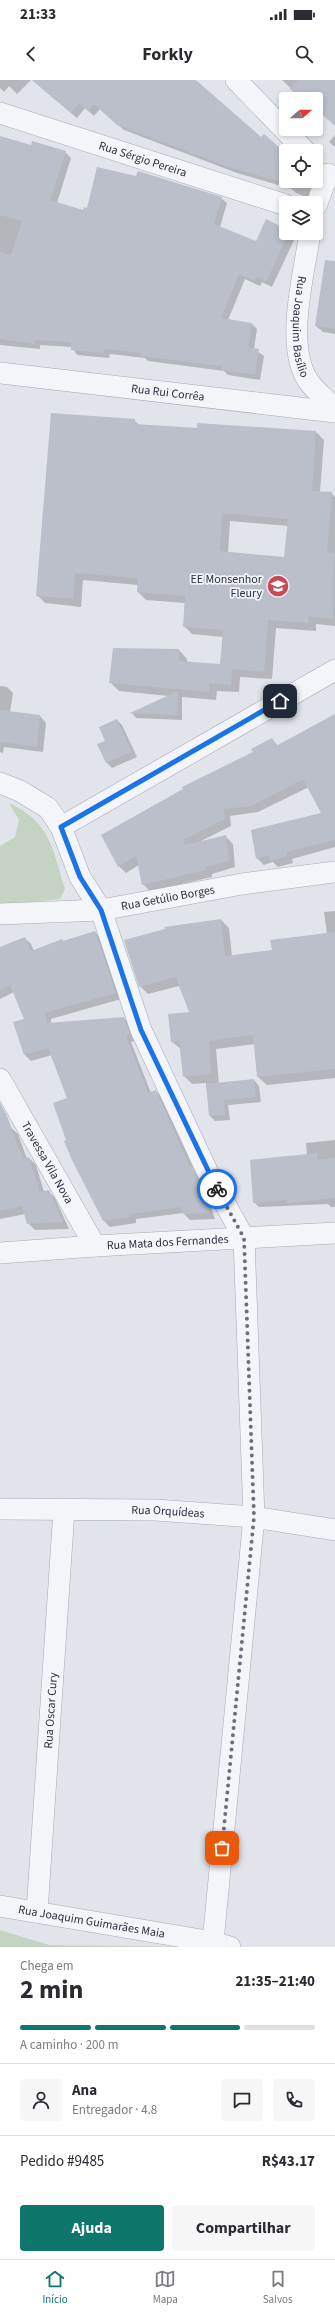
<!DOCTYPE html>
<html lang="pt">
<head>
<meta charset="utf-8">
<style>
  :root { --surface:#fff; --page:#f7f7f7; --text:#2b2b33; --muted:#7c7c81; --line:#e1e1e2; --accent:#0f766e }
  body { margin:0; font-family:"Source Sans 3",sans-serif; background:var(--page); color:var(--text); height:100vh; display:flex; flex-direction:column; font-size:15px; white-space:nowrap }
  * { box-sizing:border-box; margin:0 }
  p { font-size:13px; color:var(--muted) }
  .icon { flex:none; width:22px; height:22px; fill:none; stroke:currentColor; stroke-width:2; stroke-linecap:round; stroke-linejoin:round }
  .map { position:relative; height:1867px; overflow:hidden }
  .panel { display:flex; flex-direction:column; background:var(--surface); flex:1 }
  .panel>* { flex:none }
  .needle { width:26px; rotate:70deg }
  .fabs { position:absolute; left:279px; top:12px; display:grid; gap:8px }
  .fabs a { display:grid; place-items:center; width:44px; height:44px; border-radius:4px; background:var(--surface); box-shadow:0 2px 6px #0003; font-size:20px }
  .pin { position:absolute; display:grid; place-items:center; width:34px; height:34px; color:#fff; margin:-17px; border-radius:8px; box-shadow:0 2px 6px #0006 }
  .courier { position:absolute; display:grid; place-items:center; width:40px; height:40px; margin:-20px; border:3px solid #1a73e8; border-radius:50%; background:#fff; color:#222; box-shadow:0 1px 5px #0007 }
  .head em { font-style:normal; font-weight:700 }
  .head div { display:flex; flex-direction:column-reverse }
  .head { display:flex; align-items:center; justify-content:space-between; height:68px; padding:0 20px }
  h1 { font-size:26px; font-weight:700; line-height:30px }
  .bar { display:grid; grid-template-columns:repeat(4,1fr); gap:6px 4px; align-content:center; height:48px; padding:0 20px }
  .bar i { height:5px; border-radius:3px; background:var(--line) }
  .bar .on { background:var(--accent) }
  .bar p { grid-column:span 4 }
  .line { display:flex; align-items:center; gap:10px; padding:0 20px; border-top:1px solid var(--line) }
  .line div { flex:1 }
  .round { display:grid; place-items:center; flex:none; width:42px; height:42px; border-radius:4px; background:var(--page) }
  .primary-button { display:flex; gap:8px; margin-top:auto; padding:8px 20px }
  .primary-button a { flex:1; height:46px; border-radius:4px; background:var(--accent); color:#fff; font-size:16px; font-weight:700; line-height:46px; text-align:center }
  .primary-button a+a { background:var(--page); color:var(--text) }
  .status { display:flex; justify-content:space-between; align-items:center; height:28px; padding:0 20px; background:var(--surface); direction:ltr }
  .status svg { height:11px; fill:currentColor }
  header { display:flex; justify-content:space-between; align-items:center; height:52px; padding:0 20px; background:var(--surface); font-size:18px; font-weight:700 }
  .tab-bar { display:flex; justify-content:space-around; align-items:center; height:56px; border-top:1px solid var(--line); background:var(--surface); font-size:11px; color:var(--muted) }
  .tab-bar a { display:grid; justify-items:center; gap:2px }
  .tab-bar .on { color:var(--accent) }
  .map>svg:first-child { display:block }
  .green { fill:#c5d3c2 }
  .shadow { fill:#0003; fill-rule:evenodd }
  .building { fill:#bbbfc9; fill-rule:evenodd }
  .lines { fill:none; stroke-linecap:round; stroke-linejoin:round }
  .street-casing { stroke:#a6aab4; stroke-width:22 }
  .street { stroke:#f4f5f8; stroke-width:21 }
  .done { stroke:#6a6f7c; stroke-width:4; stroke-dasharray:0 7.2 }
  .route { stroke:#1a73e8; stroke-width:5 }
  .labels { text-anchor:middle; stroke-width:3.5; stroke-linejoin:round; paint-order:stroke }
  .street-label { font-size:12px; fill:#2a3041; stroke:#f1f3f7 }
  .poi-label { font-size:12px; fill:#2a3041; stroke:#f1f3f7; text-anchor:end }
</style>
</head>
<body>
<div class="status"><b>21:33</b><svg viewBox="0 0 49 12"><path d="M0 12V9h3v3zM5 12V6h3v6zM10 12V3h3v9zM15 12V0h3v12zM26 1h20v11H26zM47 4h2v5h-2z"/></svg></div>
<header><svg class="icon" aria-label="back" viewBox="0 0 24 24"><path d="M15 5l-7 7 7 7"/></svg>Forkly<svg class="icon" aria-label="search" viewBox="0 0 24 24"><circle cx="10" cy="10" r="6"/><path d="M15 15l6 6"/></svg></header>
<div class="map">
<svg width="335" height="1867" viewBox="0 0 335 1867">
  <rect width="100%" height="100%" fill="#e1e4ea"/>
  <g class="green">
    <path d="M9 723C51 743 52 768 65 809L60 819 0 825V766L15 757 19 740Z"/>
    <polygon points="0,1850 49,1865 196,1867 0,1867"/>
  </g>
  <g class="shadow">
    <polygon points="0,0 31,0 17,14 9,6 4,12 0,8"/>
    <polygon points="32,0 194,0 261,58 286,75 286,101 315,101 313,120 296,113 292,109 237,93 124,50 100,29 94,36 85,28 77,38"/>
    <polygon points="282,0 335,0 335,45 318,30 316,32 316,19 302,19"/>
    <polygon points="335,55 335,67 329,62"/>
    <polygon points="0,57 31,67 65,72 71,78 57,123 84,131 88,129 221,118 227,123 220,147 256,162 286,150 286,153 290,153 295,158 272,207 262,202 260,206 245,199 228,240 252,244 257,249 254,269 264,276 260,300 228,295 224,291 148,281 145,278 110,274 109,278 77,275 72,267 40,265 40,269 0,265"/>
    <polygon points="335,203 335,254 323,252 316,246"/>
    <path d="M134 340 139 345 198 349 316 352 324 360 320 412 331 413 335 417V546L316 544V551L276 548 272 599 240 597 239 612 217 611 216 620 182 617V640L136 638 132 633 169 616 119 611 111 603 179 570 187 579V583L221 585 223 557 192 554 184 546 185 523 146 520 138 512V505L83 500 81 527 45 523 37 515ZM230 441 288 446 285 478 228 473Z"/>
    <polygon points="0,606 7,607 13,613 10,632 40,636 46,643 43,672 4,667 3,673 0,672"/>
    <polygon points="335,635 335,767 292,779 293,783 278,787 273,782 264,785 257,778 323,734 309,707 258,732 230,736 231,746 199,762 226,757 233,764 235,787 212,794 212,797 150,811 143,804 139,785 126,793 119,786 272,659 278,666"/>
    <polygon points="117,640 122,645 137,677 112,688 107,683 98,665 106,661"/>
    <polygon points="335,831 335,998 267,1005 258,997 255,964 216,969 219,1004 254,1000 259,1006 261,1022 228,1025 230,1040 215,1041 210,1036 206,1003 192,1004 184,996 181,969 171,961 190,933 179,906 148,914 140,906 221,840 229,848 232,876 273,871 327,854 324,832"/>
    <polygon points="95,852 101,858 121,919 51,939 51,944 124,938 130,944 135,961 131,962 151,1013 155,1011 162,1017 194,1090 202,1103 215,1139 190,1140 183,1133 136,1139 136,1143 110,1147 104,1141 68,1019 52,975 31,981 25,975 15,943 25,939 14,912 0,919 0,868 25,858 31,864 34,871 62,860 64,862"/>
    <polygon points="0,1023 10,1047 18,1054 27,1079 29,1078 36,1085 44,1112 48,1111 55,1118 69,1149 35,1150 28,1143 25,1134 0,1139"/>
    <polygon points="335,1060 335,1127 331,1127 328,1124 259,1127 254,1122 307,1075 306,1063"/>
  </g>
  <g class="building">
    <polygon points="32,0 196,0 261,57 264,54 286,73 286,103 231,88 117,45 94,24 88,31 79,23 71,33"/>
    <polygon points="298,0 335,0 335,46 316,29 316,19 301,19 290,9"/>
    <polygon points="0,56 31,65 32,61 66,71 50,120 83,130 84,127 87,128 97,87 136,96 138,91 222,117 214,144 256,161 266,139 286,149 286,153 289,153 266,202 256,197 255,201 239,194 221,238 252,243 248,267 259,269 255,295 222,290 222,286 141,276 141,273 104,269 104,273 71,270 71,262 35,260 35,264 0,259 0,172 11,175 22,141 0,135"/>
    <polygon points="325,180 335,181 335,249 315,246"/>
    <path d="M51 333 135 339V344L197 348V343L316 351 312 411 332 412 327 472 334 473 333 539 309 536 308 543 268 540 264 592 232 589 231 605 209 603V612L109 603 113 568 179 569V581L220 584 223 550 183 547 185 516 137 512 138 498 75 493 73 519 36 516ZM222 433 288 439 284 477 220 471Z"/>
    <polygon points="178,611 177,635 130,633"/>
    <polygon points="0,630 40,635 37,667 0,662"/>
    <polygon points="335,634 335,760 286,772 287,776 270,781 269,775 256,779 251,750 321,733 303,699 251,726 224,729 225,739 183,760 185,765 226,755 229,781 205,787 206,790 142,805 136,776 118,787 101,755 183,709 182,707 253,672 251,669 272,658 276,666"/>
    <polygon points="117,639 132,672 106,683 97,664 105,661 99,647"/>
    <polygon points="221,839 225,876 272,870 270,860 335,852 335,989 257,997 253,955 209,961 211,994 183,997 179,961 171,962 168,934 189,932 176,897 139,907 124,860 165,849 164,847"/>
    <polygon points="95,851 116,913 45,933 47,943 124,937 130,954 126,956 148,1013 156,1010 190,1087 192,1086 196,1096 210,1133 183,1134 180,1127 131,1134 130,1137 103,1141 72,1080 64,1061 66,1060 53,1023 67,1018 48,968 24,975 13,942 24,939 10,905 0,910 0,867 25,857 31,871 62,859 63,861"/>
    <polygon points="254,999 256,1017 224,1020 225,1035 209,1036 206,1004"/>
    <polygon points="0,1023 7,1036 23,1079 29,1077 40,1112 49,1110 63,1142 27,1144 22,1126 0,1131"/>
    <polygon points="317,1073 317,1080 335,1078 335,1118 287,1123 287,1120 253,1123 250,1080"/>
  </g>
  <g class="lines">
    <g class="street-casing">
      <g id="street">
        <polyline points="236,0 305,71"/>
        <path id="s1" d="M0 33 286 125"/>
        <polyline points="316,126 328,94"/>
        <path id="s2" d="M310 153C304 194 284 267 309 302 316 312 327 320 335 329"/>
        <path id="s3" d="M0 293 335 332"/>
        <polyline points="0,703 20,711 48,728 61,747 80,797 101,830 141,950 208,1093 244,1158 254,1437 213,1862"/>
        <polyline points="61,747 335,590"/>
        <path id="s4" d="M0 834 101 830 242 804 335 792"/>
        <path id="s5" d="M0 999 95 1166"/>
        <path id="s6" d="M0 1173 95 1166 335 1153"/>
        <path id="s7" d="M0 1429 155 1430 254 1437 335 1450"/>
        <path id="s8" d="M0 1826 213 1862 230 1867"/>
        <path id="s9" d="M37 1832 64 1430"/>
      </g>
    </g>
    <use href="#street" class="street"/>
  </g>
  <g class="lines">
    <polyline class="done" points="217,1109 244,1158 254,1437 222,1768"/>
    <polyline class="route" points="217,1109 141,950 101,830 80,797 61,747 280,621"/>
  </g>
  <defs>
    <g id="school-disc" transform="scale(1.15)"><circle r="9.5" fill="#cb4952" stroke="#f1f3f7"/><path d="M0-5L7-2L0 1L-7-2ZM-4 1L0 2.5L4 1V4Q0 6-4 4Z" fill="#fff"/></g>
  </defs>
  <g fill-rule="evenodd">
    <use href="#school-disc" x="278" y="506"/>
  </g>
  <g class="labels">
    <g class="street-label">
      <text dy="4" stroke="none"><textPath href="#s1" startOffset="150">Rua Sérgio Pereira</textPath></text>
      <text dy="4" stroke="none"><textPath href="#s2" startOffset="95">Rua Joaquim Basílio</textPath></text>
      <text dy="4" stroke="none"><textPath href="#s3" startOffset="169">Rua Rui Corrêa</textPath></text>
      <text dy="4" stroke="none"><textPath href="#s4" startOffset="169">Rua Getúlio Borges</textPath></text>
      <text dy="4" stroke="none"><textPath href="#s5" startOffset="96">Travessa Vila Nova</textPath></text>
      <text dy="4" stroke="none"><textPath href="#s6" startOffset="168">Rua Mata dos Fernandes</textPath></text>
      <text dy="4" stroke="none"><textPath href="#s7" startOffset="168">Rua Orquídeas</textPath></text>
      <text dy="4" stroke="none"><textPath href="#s9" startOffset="202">Rua Oscar Cury</textPath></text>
      <text dy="4" stroke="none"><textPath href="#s8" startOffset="93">Rua Joaquim Guimarães Maia</textPath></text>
    </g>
    <g class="poi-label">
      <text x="262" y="503">EE Monsenhor<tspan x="262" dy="14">Fleury</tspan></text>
    </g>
  </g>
</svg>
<div class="fabs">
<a><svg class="needle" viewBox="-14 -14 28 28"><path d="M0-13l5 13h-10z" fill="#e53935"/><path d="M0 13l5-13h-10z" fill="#7c7c81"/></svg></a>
<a><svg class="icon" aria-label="locate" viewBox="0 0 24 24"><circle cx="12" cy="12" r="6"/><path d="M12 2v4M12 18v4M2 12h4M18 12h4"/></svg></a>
<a><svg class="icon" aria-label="layers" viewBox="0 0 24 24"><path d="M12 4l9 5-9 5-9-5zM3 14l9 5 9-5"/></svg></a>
</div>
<div class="pin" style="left:222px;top:1768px;background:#ea580c"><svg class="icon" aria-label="bag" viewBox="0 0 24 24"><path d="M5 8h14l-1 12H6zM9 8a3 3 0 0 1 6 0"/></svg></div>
<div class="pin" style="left:280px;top:621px;background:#1f2937"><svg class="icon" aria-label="home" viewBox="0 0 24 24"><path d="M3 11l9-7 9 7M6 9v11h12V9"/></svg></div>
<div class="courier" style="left:217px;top:1109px"><svg class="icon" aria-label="bike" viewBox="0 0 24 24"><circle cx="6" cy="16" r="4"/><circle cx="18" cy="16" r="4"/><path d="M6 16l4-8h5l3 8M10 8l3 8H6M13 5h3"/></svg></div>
</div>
<section class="panel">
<div class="head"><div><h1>2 min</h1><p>Chega em</p></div><em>21:35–21:40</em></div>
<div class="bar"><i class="on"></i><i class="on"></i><i class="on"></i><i></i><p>A caminho · 200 m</p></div>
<div class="line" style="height:72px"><a class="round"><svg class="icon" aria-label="person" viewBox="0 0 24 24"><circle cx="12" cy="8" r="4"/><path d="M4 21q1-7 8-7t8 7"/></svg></a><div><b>Ana</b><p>Entregador · 4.8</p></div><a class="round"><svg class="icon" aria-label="chat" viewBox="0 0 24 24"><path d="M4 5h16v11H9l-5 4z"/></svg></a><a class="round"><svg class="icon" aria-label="phone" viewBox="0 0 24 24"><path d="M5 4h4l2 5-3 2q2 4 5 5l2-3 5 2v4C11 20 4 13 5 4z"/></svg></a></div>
<div class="line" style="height:52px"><div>Pedido #9485</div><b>R$43.17</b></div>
<div class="primary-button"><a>Ajuda</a><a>Compartilhar</a></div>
</section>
<nav class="tab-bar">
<a class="on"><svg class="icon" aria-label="home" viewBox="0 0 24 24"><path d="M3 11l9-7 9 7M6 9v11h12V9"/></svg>Início</a>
<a><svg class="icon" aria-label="map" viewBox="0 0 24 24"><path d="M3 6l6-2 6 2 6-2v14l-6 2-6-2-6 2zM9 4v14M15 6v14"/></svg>Mapa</a>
<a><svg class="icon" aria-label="saved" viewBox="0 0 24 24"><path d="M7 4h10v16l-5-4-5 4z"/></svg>Salvos</a>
</nav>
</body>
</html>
